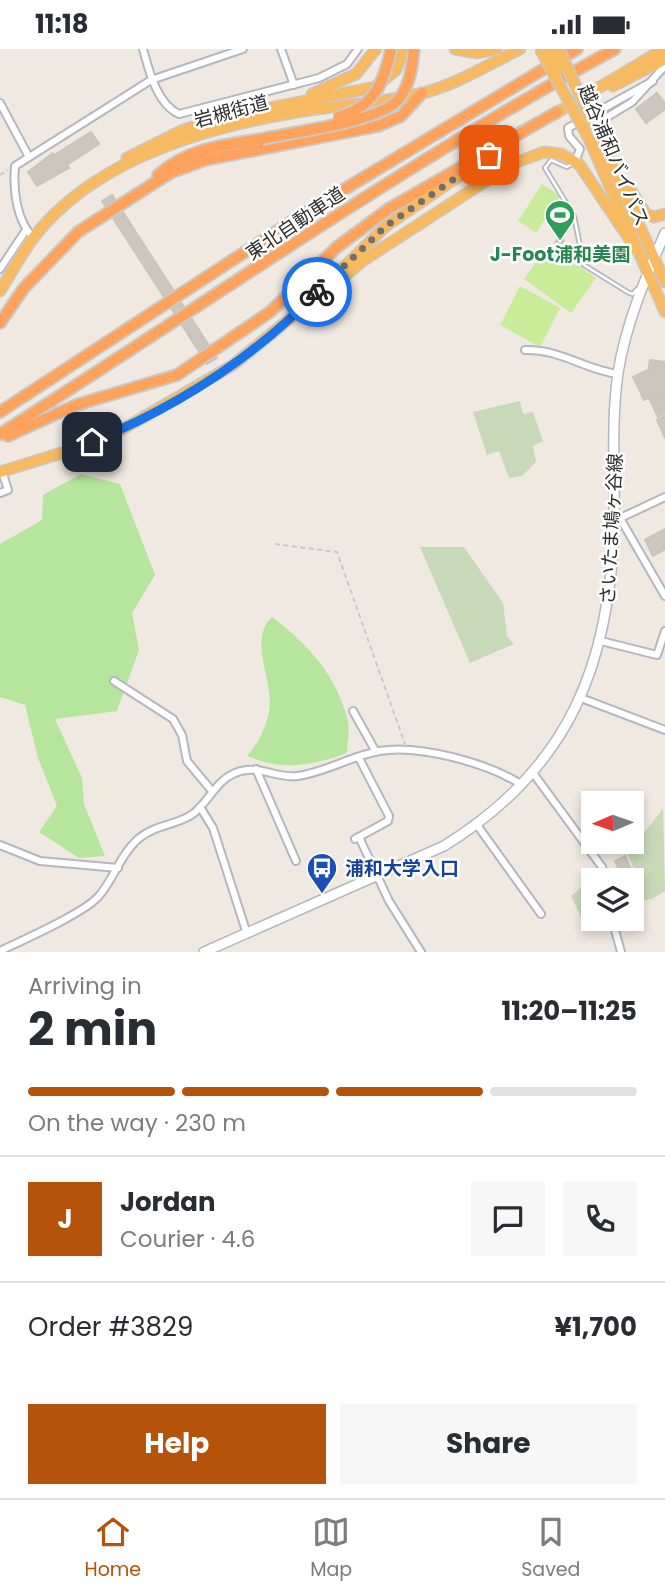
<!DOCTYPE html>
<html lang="en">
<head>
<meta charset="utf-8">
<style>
  :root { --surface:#fff; --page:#f7f7f7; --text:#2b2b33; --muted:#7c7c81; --line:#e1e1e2; --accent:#b45309 }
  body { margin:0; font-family:Poppins,"Noto Sans JP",sans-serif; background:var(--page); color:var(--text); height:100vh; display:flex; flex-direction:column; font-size:26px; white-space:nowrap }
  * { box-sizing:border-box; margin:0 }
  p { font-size:23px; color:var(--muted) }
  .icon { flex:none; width:38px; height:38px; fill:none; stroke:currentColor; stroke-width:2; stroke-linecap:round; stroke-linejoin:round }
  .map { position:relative; height:903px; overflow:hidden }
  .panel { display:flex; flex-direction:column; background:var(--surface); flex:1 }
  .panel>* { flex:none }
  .needle { width:46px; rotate:268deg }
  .buttons { position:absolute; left:581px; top:742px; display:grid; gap:14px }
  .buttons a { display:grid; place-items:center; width:63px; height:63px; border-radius:0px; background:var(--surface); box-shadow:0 4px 10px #0003; font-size:35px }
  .pin { position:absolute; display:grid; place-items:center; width:60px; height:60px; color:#fff; margin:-30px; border-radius:14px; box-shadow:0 4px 10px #0006 }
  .courier { position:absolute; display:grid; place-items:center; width:70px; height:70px; margin:-35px; border:5px solid #1a73e8; border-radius:50%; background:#fff; color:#222; box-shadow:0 2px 9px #0007 }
  .overview em { font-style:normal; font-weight:700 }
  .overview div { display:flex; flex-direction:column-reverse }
  .overview { display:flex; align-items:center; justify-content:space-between; height:119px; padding:0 28px }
  h1 { font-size:46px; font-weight:700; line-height:52px }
  .bar { display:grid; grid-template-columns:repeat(4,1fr); gap:10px 7px; align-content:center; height:84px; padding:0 28px }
  .bar i { height:9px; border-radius:5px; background:var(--line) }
  .bar .on { background:var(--accent) }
  .bar p { grid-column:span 4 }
  .line { display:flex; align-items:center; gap:18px; padding:0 28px; border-top:2px solid var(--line) }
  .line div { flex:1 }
  .round { display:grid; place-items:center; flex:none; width:74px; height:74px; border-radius:0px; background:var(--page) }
  .button { display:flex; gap:14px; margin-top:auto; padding:14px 28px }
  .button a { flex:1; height:80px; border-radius:0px; background:var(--accent); color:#fff; font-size:28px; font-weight:700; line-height:80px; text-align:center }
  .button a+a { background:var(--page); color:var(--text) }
  .status { display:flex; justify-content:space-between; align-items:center; height:49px; padding:0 35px; background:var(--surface); direction:ltr }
  .status svg { height:19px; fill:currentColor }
  .menu { display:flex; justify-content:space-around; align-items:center; height:98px; border-top:2px solid var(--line); background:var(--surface); font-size:19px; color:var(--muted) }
  .menu a { display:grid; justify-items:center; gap:4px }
  .menu .on { color:var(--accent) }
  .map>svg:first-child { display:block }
  .green { fill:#b6e59e }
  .cemetery { fill:#c8d9b8 }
  .pitch { fill:#c9ec9a }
  .building { fill:#cbc7bf; stroke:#cbc5ba; stroke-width:2 }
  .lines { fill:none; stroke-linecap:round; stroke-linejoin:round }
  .service-casing { stroke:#b4b7c1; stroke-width:6 }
  .minor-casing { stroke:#b4b7c1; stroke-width:10 }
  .secondary-casing { stroke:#b4b7c1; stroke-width:12 }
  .trunk-casing { stroke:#c9c9c9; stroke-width:13 }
  .motorway-casing { stroke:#c9c9c9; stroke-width:14 }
  .path { stroke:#c9c9c9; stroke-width:2; stroke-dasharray:5 3.5; stroke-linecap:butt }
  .service { stroke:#fff; stroke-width:2.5 }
  .minor { stroke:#fff; stroke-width:6 }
  .secondary { stroke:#fff; stroke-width:9 }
  .trunk { stroke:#f8ba60; stroke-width:10 }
  .motorway { stroke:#ffa35c; stroke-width:10 }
  .trunk-bridge-casing { stroke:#c9c9c9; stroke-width:13; stroke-linecap:butt }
  .motorway-bridge-casing { stroke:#c9c9c9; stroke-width:14; stroke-linecap:butt }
  .trunk-bridge { stroke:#f8ba60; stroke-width:10 }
  .motorway-bridge { stroke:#ffa35c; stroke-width:10 }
  .done { stroke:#726f6d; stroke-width:7; stroke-dasharray:0 12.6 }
  .route { stroke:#1a73e8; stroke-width:9 }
  .labels { text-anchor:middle; stroke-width:5; stroke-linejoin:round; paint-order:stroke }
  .street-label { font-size:19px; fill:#2e2e2e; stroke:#fff }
  .leisure-label { font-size:19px; font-weight:bold; fill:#27864d; stroke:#fff }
  .transit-label { font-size:19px; font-weight:bold; fill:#164399; stroke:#fff; text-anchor:start }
</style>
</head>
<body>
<div class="status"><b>11:18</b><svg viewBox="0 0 49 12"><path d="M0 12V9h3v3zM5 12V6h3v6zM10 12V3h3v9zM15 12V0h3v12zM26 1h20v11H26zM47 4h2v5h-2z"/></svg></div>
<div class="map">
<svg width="665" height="903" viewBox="0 0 665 903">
  <rect width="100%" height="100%" fill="#efe9e1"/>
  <g class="green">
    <polygon points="81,425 120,435 155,526 132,564 139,601 117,662 55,670 82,729 84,755 105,807 79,809 39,783 57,757 38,709 25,656 0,648 0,495 42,471 43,446"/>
    <path d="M272 568C308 595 337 627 348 672 350 681 347 694 347 704 311 717 282 722 247 707 258 695 265 681 269 663 275 634 247 591 272 568Z"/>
  </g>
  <g class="cemetery">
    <polygon points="520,352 523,365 533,363 543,392 533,397 536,413 522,427 509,429 499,402 487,406 473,363"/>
    <polygon points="420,498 464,498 503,554 507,587 514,595 470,614"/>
    <polygon points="663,760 665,842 652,850 632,852 632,834 638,828 627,805"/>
    <polygon points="600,824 602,831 593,831 594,870 584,874 571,847"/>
  </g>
  <g class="pitch">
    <polygon points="542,135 560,147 536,184 518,172"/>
    <polygon points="549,195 596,229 571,264 524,230"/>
    <polygon points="520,237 560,259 540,298 500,276"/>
  </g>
  <g class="building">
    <polygon points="657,44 665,54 665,60 646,74 636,60"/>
    <polygon points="91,83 99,95 67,116 69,119 37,137 28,123 53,104 54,106"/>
    <polygon points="112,146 217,309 207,315 102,152"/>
    <polygon points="559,188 564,192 560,198 555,194"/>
    <polygon points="650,311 665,313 648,321"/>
    <polygon points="665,313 665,341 644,351 633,328"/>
    <polygon points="665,342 665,364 658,368 649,349"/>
    <polygon points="665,367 665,389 657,371"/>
    <polygon points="665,480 665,500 653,507 645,491"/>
    <polygon points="625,807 635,829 609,831 608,829 620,823 615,812"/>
  </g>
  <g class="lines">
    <g class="service-casing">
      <polyline id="service" points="572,115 567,118 551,111 545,119 574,167 584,216 629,244 633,245 637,240"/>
    </g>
    <g class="minor-casing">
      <g id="minor">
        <path d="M143 0C149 22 157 55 179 65L319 29 347 15 358 0"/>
        <polyline points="281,0 294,36"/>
        <polyline points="0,54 29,108"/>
        <polyline points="594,76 632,53 665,17"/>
        <polyline points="575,113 580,100 569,87 568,79 653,32"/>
        <path d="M33 188C16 171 13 140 15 117L151 31 243 0"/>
        <polyline points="0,220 26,181"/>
        <path d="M525 301C561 300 585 321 618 325"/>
        <polyline points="0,444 8,441 2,422"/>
        <polyline points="616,471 665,448"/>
        <polyline points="621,471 665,547"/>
        <polyline points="601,592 657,606 665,582"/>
        <polyline points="114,632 173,670 182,686 187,712 212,742"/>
        <polyline points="581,649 665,681"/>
        <polyline points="353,662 376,703"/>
        <polyline points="256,720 296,812"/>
        <polyline points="533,724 602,818 606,831"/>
        <polyline points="200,758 213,779 247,885"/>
        <polyline points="477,776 541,865"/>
        <polyline points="359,788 389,852 421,903"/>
        <polyline points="355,790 388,772 389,767 359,709"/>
        <polyline points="0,796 40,812 118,819"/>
        <polyline points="612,870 621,903"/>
        <path d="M0 902C23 891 82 865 98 848 113 832 120 806 137 791 154 775 180 776 194 764 209 752 216 732 235 724 257 714 276 730 298 727 326 723 351 707 379 702 419 695 488 714 522 736"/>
      </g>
    </g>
    <g class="secondary-casing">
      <path id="secondary" d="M204 903 444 797C569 720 611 615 614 472 615 423 611 373 618 324 626 274 645 230 665 184"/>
    </g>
    <g class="trunk-casing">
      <g id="trunk">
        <polyline points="455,0 477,4 496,0"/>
        <polyline points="613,37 665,10"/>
        <polyline points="312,45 356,25 376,0"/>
        <polyline points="553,66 664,0"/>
        <polyline points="592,73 665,233"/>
        <polyline points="589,90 665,263"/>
        <polyline points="127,109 181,82 215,70 375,38 396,21 404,0"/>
        <polyline points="628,137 646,165 654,168 665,165"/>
        <polyline points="328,241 364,211 512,115 544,103 561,105 579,115 636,200"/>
        <path d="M0 242C14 220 26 195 44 176 106 107 209 78 297 63 339 56 382 54 423 44 457 35 488 16 520 0"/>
        <polyline points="0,423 74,400 123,380 233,316 298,263 386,177 484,110"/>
      </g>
    </g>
    <g class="motorway-casing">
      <g id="motorway">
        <path d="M158 126C188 99 224 96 262 90"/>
        <polyline points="0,274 24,239 78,183 170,124 205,111 378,77 401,67 422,44"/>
        <polyline points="0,363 300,167 577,0"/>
        <path d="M0 385C204 256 402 116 615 0"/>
        <polyline points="8,387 76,356 177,326 270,263 337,198 390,159 557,63"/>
      </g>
    </g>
    <g class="path">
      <polyline points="0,126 8,121"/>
      <polyline points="275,495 337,503 405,695"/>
    </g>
    <use href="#service" class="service"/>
    <use href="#minor" class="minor"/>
    <use href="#secondary" class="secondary"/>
    <use href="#trunk" class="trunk"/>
    <use href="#motorway" class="motorway"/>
    <g class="trunk-bridge-casing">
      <g id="trunk-bridge">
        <polyline points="540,0 589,90"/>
        <polyline points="549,0 558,20"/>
        <polyline points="559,0 592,73"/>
      </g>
    </g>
    <g class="motorway-bridge-casing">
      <g id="motorway-bridge">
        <path d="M338 68C374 58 384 34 391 0"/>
        <path d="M262 90C293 83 378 73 398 51 410 37 412 18 414 0"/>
      </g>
    </g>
    <use href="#trunk-bridge" class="trunk-bridge"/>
    <use href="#motorway-bridge" class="motorway-bridge"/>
  </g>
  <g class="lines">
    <polyline class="done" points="317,243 386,177 489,106"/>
    <path class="route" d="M92 393C176 358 254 309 317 243"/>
  </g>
  <defs>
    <g id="stadium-pin" transform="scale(1.575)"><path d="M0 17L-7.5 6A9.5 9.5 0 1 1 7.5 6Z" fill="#2e9e5b" stroke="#fff"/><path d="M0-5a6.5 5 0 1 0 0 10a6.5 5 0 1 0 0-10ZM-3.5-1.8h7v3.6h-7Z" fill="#fff"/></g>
    <g id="bus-pin" transform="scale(1.575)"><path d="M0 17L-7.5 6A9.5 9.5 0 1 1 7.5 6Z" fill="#1a4fb4" stroke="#fff"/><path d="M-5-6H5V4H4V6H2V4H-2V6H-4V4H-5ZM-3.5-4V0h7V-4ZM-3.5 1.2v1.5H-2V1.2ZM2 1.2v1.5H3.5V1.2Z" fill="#fff"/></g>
  </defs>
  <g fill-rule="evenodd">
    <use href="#stadium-pin" x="560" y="166"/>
    <use href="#bus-pin" x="322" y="819"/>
  </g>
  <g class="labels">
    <g class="street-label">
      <text transform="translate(231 62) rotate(-15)" y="7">岩槻街道</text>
      <text transform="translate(614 106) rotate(67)" y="7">越谷浦和バイパス</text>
      <text transform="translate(295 174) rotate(-34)" y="7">東北自動車道</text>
      <text transform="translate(611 480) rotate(-87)" y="7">さいたま鳩ヶ谷線</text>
    </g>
    <g class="leisure-label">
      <text x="560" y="212">J-Foot浦和美園</text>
    </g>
    <g class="transit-label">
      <text x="345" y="826">浦和大学入口</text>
    </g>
  </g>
</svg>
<div class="buttons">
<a><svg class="needle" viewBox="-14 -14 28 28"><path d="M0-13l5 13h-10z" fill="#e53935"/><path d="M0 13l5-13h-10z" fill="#7c7c81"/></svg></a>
<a><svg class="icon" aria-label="layers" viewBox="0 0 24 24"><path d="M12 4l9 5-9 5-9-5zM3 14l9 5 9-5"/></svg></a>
</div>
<div class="pin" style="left:489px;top:106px;background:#ea580c"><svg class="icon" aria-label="bag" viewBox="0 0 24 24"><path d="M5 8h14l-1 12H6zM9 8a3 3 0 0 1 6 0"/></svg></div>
<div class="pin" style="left:92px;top:393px;background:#1f2937"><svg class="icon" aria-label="home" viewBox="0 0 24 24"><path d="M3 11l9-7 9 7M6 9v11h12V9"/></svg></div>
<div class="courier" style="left:317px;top:243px"><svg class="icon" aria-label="bike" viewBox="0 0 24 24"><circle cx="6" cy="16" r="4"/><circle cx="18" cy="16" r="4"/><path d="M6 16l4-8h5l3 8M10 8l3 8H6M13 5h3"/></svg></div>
</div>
<section class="panel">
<div class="overview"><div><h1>2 min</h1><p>Arriving in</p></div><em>11:20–11:25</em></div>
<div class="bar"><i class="on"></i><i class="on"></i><i class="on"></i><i></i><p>On the way · 230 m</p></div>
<div class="line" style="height:126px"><b class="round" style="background:var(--accent);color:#fff">J</b><div><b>Jordan</b><p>Courier · 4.6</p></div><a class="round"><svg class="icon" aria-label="chat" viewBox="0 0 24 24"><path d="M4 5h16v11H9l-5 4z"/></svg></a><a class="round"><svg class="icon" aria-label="phone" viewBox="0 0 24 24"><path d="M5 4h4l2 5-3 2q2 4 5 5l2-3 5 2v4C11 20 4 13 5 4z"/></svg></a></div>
<div class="line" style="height:91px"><div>Order #3829</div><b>¥1,700</b></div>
<div class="button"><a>Help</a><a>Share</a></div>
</section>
<nav class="menu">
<a class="on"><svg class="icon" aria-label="home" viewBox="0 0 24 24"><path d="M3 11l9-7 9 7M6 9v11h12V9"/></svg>Home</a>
<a><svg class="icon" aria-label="map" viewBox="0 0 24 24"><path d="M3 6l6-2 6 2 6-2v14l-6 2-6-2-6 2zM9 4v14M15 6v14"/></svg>Map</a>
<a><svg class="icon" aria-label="saved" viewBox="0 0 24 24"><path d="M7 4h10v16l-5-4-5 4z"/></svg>Saved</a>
</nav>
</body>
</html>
